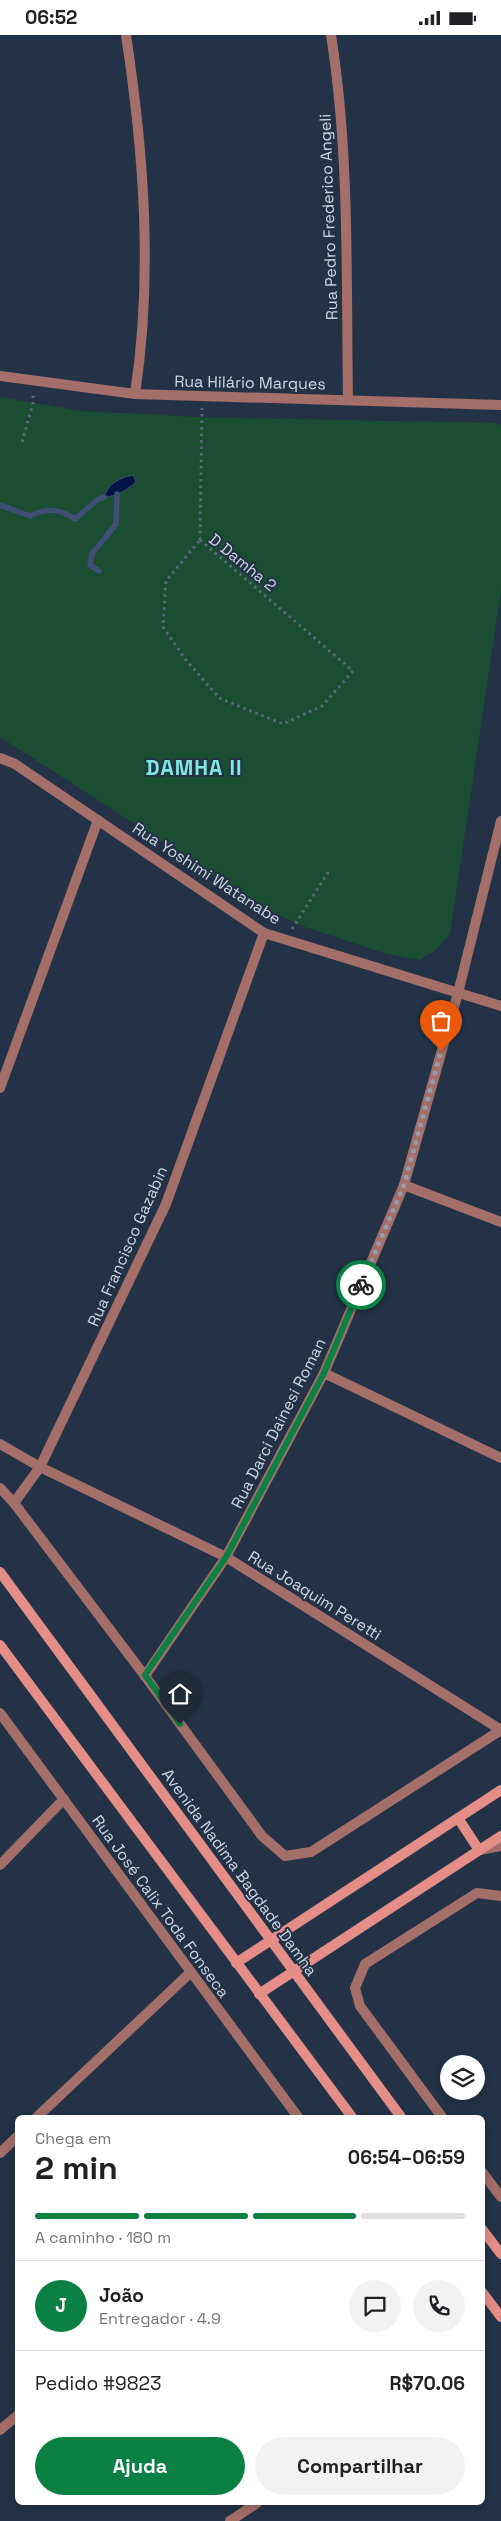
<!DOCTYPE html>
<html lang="pt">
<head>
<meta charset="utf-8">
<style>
  :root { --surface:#fff; --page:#f2f2f2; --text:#202124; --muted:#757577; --line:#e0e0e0; --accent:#0b8043 }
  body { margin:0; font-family:"Space Grotesk",sans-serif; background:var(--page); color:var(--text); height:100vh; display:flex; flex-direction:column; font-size:19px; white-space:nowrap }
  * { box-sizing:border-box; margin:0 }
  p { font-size:16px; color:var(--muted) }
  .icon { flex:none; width:28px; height:28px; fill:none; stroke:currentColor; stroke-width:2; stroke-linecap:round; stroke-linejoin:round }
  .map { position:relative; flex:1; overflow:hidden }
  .sheet { position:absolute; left:15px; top:2080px; width:470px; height:390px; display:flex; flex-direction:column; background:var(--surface); border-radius:8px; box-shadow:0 2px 12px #0003 }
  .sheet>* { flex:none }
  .buttons { position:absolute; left:440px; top:2020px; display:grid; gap:10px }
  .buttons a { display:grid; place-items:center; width:45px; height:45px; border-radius:50%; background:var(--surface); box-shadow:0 2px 12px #0003; font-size:25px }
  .pin { position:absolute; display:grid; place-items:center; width:42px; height:42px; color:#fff; margin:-51px -21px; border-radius:50% 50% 50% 0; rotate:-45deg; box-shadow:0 0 5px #0007 }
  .pin .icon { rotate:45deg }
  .courier { position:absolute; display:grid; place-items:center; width:50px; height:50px; margin:-25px; border:4px solid #0b8043; border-radius:50%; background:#fff; color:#222; box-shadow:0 1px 6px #0007 }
  .summary em { font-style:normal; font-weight:700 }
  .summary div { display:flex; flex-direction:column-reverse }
  .summary { display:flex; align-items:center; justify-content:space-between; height:85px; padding:0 20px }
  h1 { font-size:32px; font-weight:700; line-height:38px }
  .bar { display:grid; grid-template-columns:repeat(4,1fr); gap:8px 5px; align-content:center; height:60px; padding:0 20px }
  .bar i { height:6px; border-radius:4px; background:var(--line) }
  .bar .selected { background:var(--accent) }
  .bar p { grid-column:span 4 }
  .line { display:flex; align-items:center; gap:12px; padding:0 20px; border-top:1px solid var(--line) }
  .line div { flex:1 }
  .round { display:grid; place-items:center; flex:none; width:52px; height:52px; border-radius:26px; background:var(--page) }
  .button { display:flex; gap:10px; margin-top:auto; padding:10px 20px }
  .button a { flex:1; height:58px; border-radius:30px; background:var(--accent); color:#fff; font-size:20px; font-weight:700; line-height:58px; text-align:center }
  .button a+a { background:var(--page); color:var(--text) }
  .status { display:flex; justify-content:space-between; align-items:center; height:35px; padding:0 25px; background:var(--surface); direction:ltr }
  .status svg { height:14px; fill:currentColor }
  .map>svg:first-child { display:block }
  .green { fill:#1a4d31 }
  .water { fill:#001343; stroke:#3e4e74 }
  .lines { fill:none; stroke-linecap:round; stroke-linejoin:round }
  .stream { stroke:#3e4e74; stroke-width:5.5 }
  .path { stroke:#5b687b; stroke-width:3; stroke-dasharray:2.5 4; stroke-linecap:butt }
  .lane { stroke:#a46e69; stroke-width:10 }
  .street { stroke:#a46e69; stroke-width:10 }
  .secondary { stroke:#e58e88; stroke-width:10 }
  .done { stroke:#929dae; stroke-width:5; stroke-dasharray:0 9 }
  .route { stroke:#0b8043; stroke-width:6 }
  .labels { text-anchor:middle; stroke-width:4; stroke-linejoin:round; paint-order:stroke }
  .street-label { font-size:16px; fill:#ced7e5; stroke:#233247 }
  .district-label { font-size:21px; font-weight:bold; letter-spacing:1px; fill:#7fe9e0; stroke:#233247 }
</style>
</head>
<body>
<div class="status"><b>06:52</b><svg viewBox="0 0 49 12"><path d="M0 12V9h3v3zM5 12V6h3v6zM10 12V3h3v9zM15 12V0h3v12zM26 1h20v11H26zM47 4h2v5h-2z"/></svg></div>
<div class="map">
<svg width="501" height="2486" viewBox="0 0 501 2486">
  <rect width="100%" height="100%" fill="#233247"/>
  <polygon class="green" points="0,362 81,376 198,382 495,388 501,390 501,555 450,899 437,914 420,925 387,919 305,892 249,866 169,811 0,702"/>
  <path class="water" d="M133 440 136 447C127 455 116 462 104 462 109 448 119 443 133 440Z"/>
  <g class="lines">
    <g class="stream">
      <path d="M0 470 30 481C48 472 59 474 75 484L97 465 104 462"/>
      <polyline points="99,536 90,530 92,519 116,489 117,459"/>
    </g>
    <g class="path">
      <polyline points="22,407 33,368 33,359"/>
      <polygon points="200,505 353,636 322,671 283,689 219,663 186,625 163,592 166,546"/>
      <polyline points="200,505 202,373"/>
      <polyline points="292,894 329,836"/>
    </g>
    <polyline class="lane" points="480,1815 501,1811"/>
    <g class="street">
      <path d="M126 0C144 119 153 240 135 359"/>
      <path d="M331 0C350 120 346 243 348 365"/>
      <polyline points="0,341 135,359 501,370"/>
      <polyline points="0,723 15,729 264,898 501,971"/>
      <polyline points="0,1053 98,785"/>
      <polyline points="404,1150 501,1187"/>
      <polyline points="324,1338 501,1423"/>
      <polyline points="0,1409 40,1432 226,1522 501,1695"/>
      <polyline points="0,1453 14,1468 145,1641 262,1801 285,1821 311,1817 501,1695"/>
      <polyline points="14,1468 40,1432 166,1169 264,898"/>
      <polyline points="145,1641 226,1522 324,1338 404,1150 458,958 501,786"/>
      <polyline points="0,1678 298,2082"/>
      <polyline points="0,1830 64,1764"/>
      <polyline points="37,2082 191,1937"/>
      <polyline points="442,2082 360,1971 355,1953 365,1929 477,1858 501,1861"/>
      <polyline points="0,2118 18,2101"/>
      <polyline points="482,2137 501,2162"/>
      <polyline points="0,2395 18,2380"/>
      <polyline points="230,2486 257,2468"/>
    </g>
    <g class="secondary">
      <polyline points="0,1537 401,2082"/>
      <polyline points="0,1610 352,2082"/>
      <polyline points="458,1783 479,1815"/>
      <polyline points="236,1928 501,1755"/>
      <polyline points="259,1959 501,1801"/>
      <polyline points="482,2194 501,2219"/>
      <polyline points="482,2257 501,2282"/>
    </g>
  </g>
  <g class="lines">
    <polyline class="done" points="361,1250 404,1150 441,1016"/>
    <polyline class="route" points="180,1689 145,1640 226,1522 324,1338 361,1250"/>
  </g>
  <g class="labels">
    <g class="street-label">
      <text transform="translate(328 182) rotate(-92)" y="6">Rua Pedro Frederico Angeli</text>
      <text transform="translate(250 347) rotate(1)" y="6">Rua Hilário Marques</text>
      <text transform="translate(243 527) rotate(39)" y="6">D Damha 2</text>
      <text transform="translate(207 838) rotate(33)" y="6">Rua Yoshimi Watanabe</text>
      <text transform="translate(127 1211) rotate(-66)" y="6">Rua Francisco Gazabin</text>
      <text transform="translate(278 1388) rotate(-63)" y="6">Rua Darci Dainesi Roman</text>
      <text transform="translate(315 1560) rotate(32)" y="6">Rua Joaquim Peretti</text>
      <text transform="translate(240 1837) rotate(54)" y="6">Avenida Nadima Bagdade Damha</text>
      <text transform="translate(161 1871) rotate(54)" y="6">Rua José Calix Toda Fonseca</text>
    </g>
    <g class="district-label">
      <text x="194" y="740">DAMHA II</text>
    </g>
  </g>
</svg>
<div class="buttons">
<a><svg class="icon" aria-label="layers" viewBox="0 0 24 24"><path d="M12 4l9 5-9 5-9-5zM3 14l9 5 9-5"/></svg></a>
</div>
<div class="pin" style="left:441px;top:1016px;background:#ea580c"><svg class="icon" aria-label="bag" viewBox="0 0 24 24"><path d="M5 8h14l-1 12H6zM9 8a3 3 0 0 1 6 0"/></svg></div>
<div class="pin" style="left:180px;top:1689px;background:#1f2937"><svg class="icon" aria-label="home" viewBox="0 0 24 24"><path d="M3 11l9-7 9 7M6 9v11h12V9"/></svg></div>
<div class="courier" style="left:361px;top:1250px"><svg class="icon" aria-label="bike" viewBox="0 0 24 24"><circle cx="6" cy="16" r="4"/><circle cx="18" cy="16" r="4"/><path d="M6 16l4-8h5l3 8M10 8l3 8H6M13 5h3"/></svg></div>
<section class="sheet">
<div class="summary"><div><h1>2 min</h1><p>Chega em</p></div><em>06:54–06:59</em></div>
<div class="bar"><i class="selected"></i><i class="selected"></i><i class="selected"></i><i></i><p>A caminho · 180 m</p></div>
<div class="line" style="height:90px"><b class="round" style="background:var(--accent);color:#fff">J</b><div><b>João</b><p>Entregador · 4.9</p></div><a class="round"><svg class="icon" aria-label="chat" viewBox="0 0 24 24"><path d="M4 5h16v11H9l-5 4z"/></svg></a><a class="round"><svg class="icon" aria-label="phone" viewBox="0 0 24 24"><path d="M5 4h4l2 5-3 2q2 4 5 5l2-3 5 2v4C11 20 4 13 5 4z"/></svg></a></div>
<div class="line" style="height:65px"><div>Pedido #9823</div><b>R$70.06</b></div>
<div class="button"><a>Ajuda</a><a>Compartilhar</a></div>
</section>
</div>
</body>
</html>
